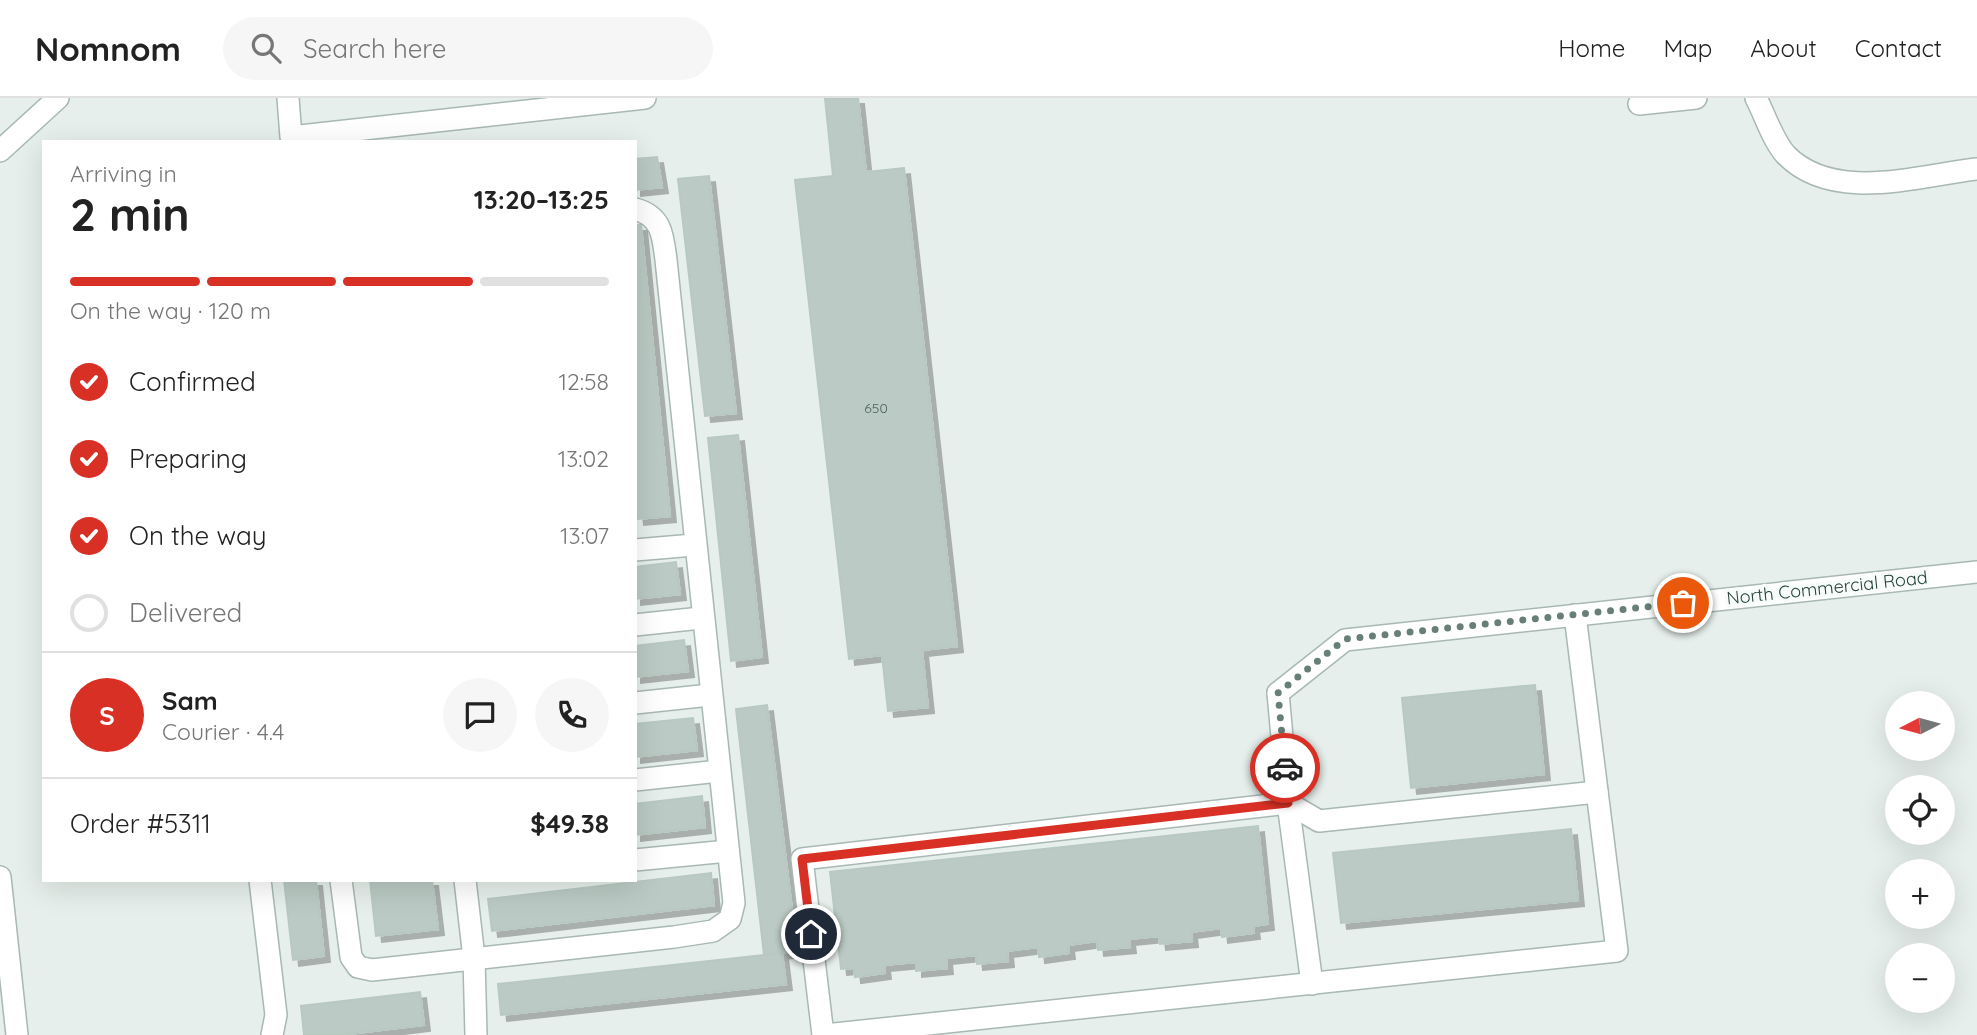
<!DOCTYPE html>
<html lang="en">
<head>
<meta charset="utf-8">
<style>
  :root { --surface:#fff; --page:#f6f6f6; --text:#222; --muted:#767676; --line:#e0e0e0; --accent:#d93025 }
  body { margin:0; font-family:Quicksand,sans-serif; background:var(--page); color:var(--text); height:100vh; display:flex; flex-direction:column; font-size:26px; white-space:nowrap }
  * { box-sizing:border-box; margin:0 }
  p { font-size:23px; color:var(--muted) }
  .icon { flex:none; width:38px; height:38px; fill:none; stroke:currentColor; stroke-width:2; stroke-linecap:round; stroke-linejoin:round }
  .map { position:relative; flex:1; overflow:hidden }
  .drawer { position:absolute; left:42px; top:42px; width:595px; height:742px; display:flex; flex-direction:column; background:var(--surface); border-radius:0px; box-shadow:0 7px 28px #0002 }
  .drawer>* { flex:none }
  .needle { width:46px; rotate:264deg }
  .buttons { position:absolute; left:1885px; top:593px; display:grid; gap:14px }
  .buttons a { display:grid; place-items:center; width:70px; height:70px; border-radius:50%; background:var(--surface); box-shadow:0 7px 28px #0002; font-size:35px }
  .pin { position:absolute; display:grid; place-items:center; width:60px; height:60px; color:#fff; margin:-30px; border:4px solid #fff; border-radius:50%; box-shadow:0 2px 7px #0007 }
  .courier { position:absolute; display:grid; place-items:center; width:70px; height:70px; margin:-35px; border:5px solid #d93025; border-radius:50%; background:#fff; color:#222; box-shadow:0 2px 9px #0007 }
  .headline em { font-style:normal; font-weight:800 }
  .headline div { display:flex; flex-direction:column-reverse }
  .headline { display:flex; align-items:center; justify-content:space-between; height:119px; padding:0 28px }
  h1 { font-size:46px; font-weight:800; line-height:52px }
  .bar { display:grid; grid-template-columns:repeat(4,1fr); gap:10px 7px; align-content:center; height:84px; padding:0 28px }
  .bar i { height:9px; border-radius:5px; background:var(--line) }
  .bar .selected { background:var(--accent) }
  .bar p { grid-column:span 4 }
  .line { display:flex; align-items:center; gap:18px; padding:0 28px; border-top:2px solid var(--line) }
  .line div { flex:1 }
  .round { display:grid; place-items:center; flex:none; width:74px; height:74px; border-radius:37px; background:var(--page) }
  ol { padding:0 28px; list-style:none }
  li { display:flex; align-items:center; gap:21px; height:77px }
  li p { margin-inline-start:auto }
  li .icon { padding:7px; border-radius:50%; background:var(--accent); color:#fff; stroke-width:4 }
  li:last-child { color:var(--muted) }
  li i { width:38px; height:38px; border:4px solid var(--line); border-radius:50% }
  header { display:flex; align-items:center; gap:42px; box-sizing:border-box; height:98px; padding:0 35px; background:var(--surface); border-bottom:2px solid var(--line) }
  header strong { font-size:33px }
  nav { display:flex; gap:38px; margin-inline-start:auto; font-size:24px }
  .search { width:490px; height:63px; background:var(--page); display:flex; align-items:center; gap:18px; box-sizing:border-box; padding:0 24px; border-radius:38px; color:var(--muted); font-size:26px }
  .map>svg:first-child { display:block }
  .building { fill:#bbcac4; stroke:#b8c9c2; stroke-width:2; filter:url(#shadow) }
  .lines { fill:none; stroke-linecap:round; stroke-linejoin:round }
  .service-casing { stroke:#a8b8b2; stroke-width:24 }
  .minor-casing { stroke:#a8b8b2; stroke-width:24 }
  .service { stroke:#fff; stroke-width:21 }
  .minor { stroke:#fff; stroke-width:21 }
  .done { stroke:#687f78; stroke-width:7; stroke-dasharray:0 12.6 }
  .route { stroke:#d93025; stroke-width:9 }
  .labels { text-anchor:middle; stroke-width:7; stroke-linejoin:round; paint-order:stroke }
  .number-label { font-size:14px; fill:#4a645c }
  .street-label { font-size:18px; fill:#24423a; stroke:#f7fbf9 }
</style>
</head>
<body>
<header>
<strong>Nomnom</strong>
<div class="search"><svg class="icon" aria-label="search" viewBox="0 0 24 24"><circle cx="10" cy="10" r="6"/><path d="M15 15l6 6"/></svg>Search here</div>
<nav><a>Home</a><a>Map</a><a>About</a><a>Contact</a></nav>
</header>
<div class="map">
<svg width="1977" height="937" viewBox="0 0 1977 937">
  <defs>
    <filter id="shadow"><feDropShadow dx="6" dy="6" stdDeviation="0" flood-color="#0004"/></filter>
  </defs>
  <rect width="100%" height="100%" fill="#e6efeb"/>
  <g class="building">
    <polygon points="825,0 858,0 866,74 904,70 957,548 922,552 928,609 888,613 882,557 849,561 795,82 833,78"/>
    <polygon points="657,59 662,89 635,92 635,61"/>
    <polygon points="709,78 736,315 705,318 678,81"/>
    <polygon points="635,127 641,127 670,418 638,421 635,393"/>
    <polygon points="738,337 762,559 731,563 708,340"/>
    <polygon points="676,464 680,496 635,501 635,469"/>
    <polygon points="684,542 688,573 635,579 635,548"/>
    <polygon points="1535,587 1544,676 1411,690 1402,600"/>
    <polygon points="767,607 797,853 764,857 736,611"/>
    <polygon points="693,620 697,652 635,659 635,626"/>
    <polygon points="702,698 705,729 635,737 635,706"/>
    <polygon points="1258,728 1268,826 1253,828 1254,835 1222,839 1221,830 1191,834 1192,843 1160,846 1159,838 1129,841 1130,849 1098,852 1097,843 1068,847 1069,855 1039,859 1038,849 1007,853 1008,863 977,866 976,857 946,860 947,870 916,873 916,864 884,867 885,875 855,879 854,870 841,871 830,774"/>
    <polygon points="1571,731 1578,802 1341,825 1333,755"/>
    <polygon points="711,775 714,807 492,833 488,801"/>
    <polygon points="284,782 316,782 324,858 293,862"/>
    <polygon points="370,782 432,782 438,831 376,838"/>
    <polygon points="782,855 786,886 501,917 498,886"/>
    <polygon points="420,894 424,927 340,937 304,937 301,908"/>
  </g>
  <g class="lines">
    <g class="service-casing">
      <g id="service">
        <polyline points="288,0 291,39 645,0"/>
        <path d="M1756 0C1765 17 1773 43 1786 57 1833 105 1917 78 1977 71"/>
        <polyline points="1639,6 1696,0"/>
        <polyline points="0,53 58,0"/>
        <polyline points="635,452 694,447"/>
        <polyline points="635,527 701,520"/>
        <polyline points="635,605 710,597"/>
        <polyline points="635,682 719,673"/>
        <polyline points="1288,705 1319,723 1597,694"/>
        <polyline points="1288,705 1312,886"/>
        <polyline points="635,762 728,753"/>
        <polyline points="0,779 17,937"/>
        <polyline points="260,782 276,917 272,937"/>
        <path d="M341 782 351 859 358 869 372 872 674 839 713 833 730 821 734 805 666 162C663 138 662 118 635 111"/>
        <polyline points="465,782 474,860 476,937"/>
        <polyline points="823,937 802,761 1288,705 1278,595"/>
        <polyline points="825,937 1617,853 1575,517"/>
      </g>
    </g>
    <g class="minor-casing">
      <polyline id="minor" points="1278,595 1345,542 1977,474"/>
    </g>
    <use href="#service" class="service"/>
    <use href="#minor" class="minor"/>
  </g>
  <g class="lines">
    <polyline class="done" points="1285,670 1278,595 1345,541 1683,505"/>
    <polyline class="route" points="811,836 802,761 1288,705 1285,670"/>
  </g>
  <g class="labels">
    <g class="number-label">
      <text x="876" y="315">650</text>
    </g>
    <g class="street-label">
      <text transform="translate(1827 490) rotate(-6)" y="6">North Commercial Road</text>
    </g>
  </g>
</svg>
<div class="buttons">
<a><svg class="needle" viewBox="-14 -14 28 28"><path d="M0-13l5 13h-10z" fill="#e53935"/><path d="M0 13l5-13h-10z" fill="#767676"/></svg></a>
<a><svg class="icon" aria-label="locate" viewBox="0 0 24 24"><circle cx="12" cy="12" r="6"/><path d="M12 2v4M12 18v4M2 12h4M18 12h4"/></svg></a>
<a>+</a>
<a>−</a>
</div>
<div class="pin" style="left:1683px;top:505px;background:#ea580c"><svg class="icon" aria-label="bag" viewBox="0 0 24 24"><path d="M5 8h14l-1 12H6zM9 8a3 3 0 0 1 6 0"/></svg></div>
<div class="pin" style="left:811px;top:836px;background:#1f2937"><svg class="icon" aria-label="home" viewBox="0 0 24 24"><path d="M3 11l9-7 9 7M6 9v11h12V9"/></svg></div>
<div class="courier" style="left:1285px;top:670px"><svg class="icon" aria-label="car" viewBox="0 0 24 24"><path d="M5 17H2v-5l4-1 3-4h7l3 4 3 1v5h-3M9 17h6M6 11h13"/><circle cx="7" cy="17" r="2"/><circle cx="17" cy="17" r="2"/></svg></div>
<section class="drawer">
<div class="headline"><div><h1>2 min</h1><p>Arriving in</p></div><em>13:20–13:25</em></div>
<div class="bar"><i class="selected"></i><i class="selected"></i><i class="selected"></i><i></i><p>On the way · 120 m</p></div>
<ol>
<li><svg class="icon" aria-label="check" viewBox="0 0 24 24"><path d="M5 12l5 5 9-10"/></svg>Confirmed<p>12:58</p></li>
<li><svg class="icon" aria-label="check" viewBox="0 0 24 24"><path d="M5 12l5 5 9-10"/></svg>Preparing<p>13:02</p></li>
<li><svg class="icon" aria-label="check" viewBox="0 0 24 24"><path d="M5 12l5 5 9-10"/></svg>On the way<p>13:07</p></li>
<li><i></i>Delivered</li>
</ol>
<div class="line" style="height:126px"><b class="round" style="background:var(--accent);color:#fff">S</b><div><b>Sam</b><p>Courier · 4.4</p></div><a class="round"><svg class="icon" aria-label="chat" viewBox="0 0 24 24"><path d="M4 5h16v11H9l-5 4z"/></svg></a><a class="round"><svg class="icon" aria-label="phone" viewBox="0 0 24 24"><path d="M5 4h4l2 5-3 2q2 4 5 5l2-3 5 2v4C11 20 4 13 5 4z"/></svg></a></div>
<div class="line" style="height:91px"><div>Order #5311</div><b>$49.38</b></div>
</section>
</div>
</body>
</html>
